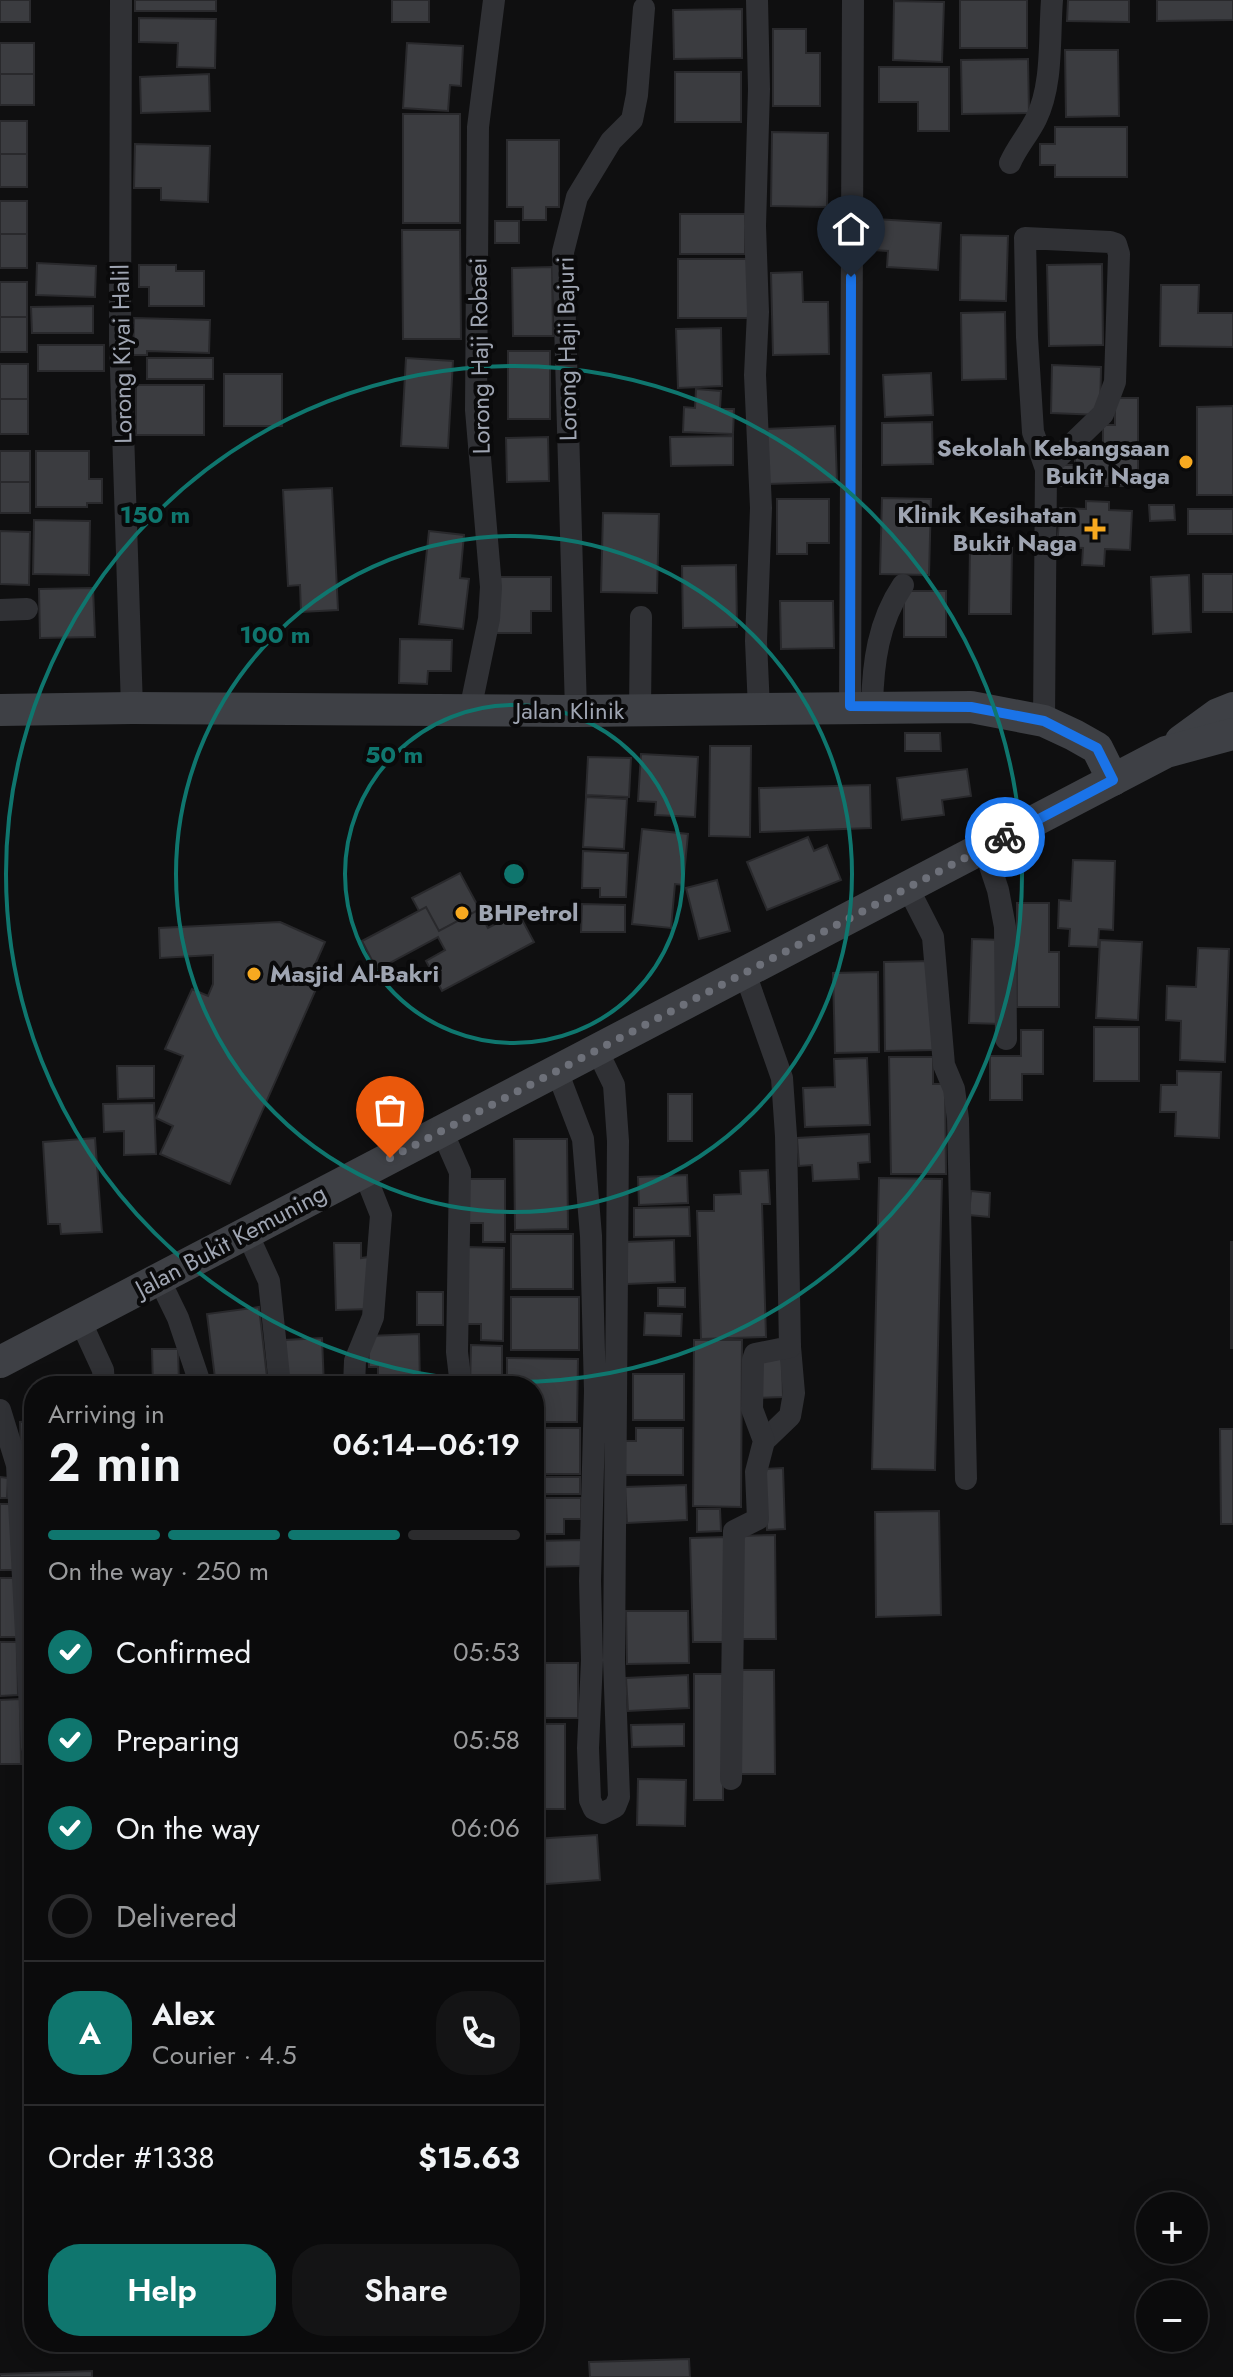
<!DOCTYPE html>
<html lang="en">
<head>
<meta charset="utf-8">
<style>
  :root { --surface:#0b0b0c; --page:#141415; --text:#f1f3f6; --muted:#9a9b9d; --line:#2b2b2d; --accent:#0f766e }
  body { margin:0; font-family:Jost,sans-serif; background:var(--page); color:var(--text); height:100vh; display:flex; flex-direction:column; font-size:30px; white-space:nowrap }
  * { box-sizing:border-box; margin:0 }
  p { font-size:26px; color:var(--muted) }
  .icon { flex:none; width:44px; height:44px; fill:none; stroke:currentColor; stroke-width:2; stroke-linecap:round; stroke-linejoin:round }
  .map { position:relative; flex:1; overflow:hidden }
  .sheet { position:absolute; left:24px; top:1376px; width:520px; height:976px; display:flex; flex-direction:column; background:var(--surface); border-radius:32px; box-shadow:0 4px 20px #0003,0 0 0 2px var(--line) }
  .sheet>* { flex:none }
  .controls { position:absolute; left:1136px; top:2192px; display:grid; gap:16px }
  .controls a { display:grid; place-items:center; width:72px; height:72px; border-radius:50%; background:var(--surface); box-shadow:0 4px 20px #0003,0 0 0 2px var(--line); font-size:40px }
  .pin { position:absolute; display:grid; place-items:center; width:68px; height:68px; color:#fff; margin:-82px -34px; border-radius:50% 50% 50% 0; rotate:-45deg; box-shadow:0 0 8px #0007 }
  .pin .icon { rotate:45deg }
  .courier { position:absolute; display:grid; place-items:center; width:80px; height:80px; margin:-40px; border:6px solid #1a73e8; border-radius:50%; background:#fff; color:#222; box-shadow:0 2px 10px #0007 }
  .summary em { font-style:normal; font-weight:600 }
  .summary div { display:flex; flex-direction:column-reverse }
  .summary { display:flex; align-items:center; justify-content:space-between; height:136px; padding:0 24px }
  h1 { font-size:52px; font-weight:600; line-height:60px }
  .bar { display:grid; grid-template-columns:repeat(4,1fr); gap:12px 8px; align-content:center; height:96px; padding:0 24px }
  .bar i { height:10px; border-radius:6px; background:var(--line) }
  .bar .active { background:var(--accent) }
  .bar p { grid-column:span 4 }
  .line { display:flex; align-items:center; gap:20px; padding:0 24px; border-top:2px solid var(--line) }
  .line div { flex:1 }
  .round { display:grid; place-items:center; flex:none; width:84px; height:84px; border-radius:32px; background:var(--page) }
  ol { padding:0 24px; list-style:none }
  li { display:flex; align-items:center; gap:24px; height:88px }
  li p { margin-inline-start:auto }
  li .icon { padding:8px; border-radius:50%; background:var(--accent); color:#fff; stroke-width:4 }
  li:last-child { color:var(--muted) }
  li i { width:44px; height:44px; border:4px solid var(--line); border-radius:50% }
  .button { display:flex; gap:16px; margin-top:auto; padding:16px 24px }
  .button a { flex:1; height:92px; border-radius:32px; background:var(--accent); color:#fff; font-size:32px; font-weight:600; line-height:92px; text-align:center }
  .button a+a { background:var(--page); color:var(--text) }
  .map>svg:first-child { display:block }
  .building { fill:#3b3c40; stroke:#29292c; stroke-width:2 }
  .lines { fill:none; stroke-linecap:round; stroke-linejoin:round }
  .street { stroke:#303135; stroke-width:22 }
  .secondary { stroke:#3e4045; stroke-width:32 }
  .done { stroke:#6d7079; stroke-width:8; stroke-dasharray:0 14.4 }
  .route { stroke:#1a73e8; stroke-width:10 }
  .ring { fill:none; stroke:#0f766e; stroke-width:4 }
  .poi-dot { fill:#f7a920; stroke:#0a0a0b; stroke-width:3 }
  .labels { text-anchor:middle; stroke-width:8; stroke-linejoin:round; paint-order:stroke }
  .street-label { font-size:24px; fill:#9fa5b2; stroke:#0a0a0b }
  .poi-label { font-size:24px; font-weight:bold; fill:#9fa5b2; stroke:#0a0a0b; text-anchor:end }
  .centre { fill:#0f766e; stroke:#0a0a0b; stroke-width:4 }
  .ring-label { font-size:24px; text-anchor:middle; font-weight:bold; fill:#0f766e; stroke:#0a0a0b; stroke-width:8; stroke-linejoin:round; paint-order:stroke }
</style>
</head>
<body>
<div class="map">
<svg width="1233" height="2377" viewBox="0 0 1233 2377">
  <rect width="100%" height="100%" fill="#0f0f10"/>
  <g class="building">
    <rect x="0" y="0" width="30" height="22"/>
    <rect x="135" y="0" width="81" height="11"/>
    <rect x="392" y="0" width="37" height="22"/>
    <rect x="960" y="0" width="67" height="48"/>
    <polygon points="1068,0 1129,0 1129,22 1067,21"/>
    <polygon points="1157,0 1233,0 1233,20 1157,21"/>
    <polygon points="894,1 944,2 942,62 893,60"/>
    <polygon points="742,9 742,58 674,59 673,10"/>
    <polygon points="139,18 216,19 215,68 177,67 178,43 139,42"/>
    <polygon points="773,29 806,29 806,53 820,53 820,106 773,106"/>
    <rect x="0" y="43" width="34" height="31"/>
    <polygon points="407,43 463,46 461,86 450,85 448,111 403,108"/>
    <polygon points="1065,50 1118,50 1119,116 1066,117"/>
    <polygon points="1028,59 1029,113 962,114 961,60"/>
    <polygon points="879,67 949,67 949,131 918,131 918,102 879,102"/>
    <rect x="675" y="72" width="66" height="50"/>
    <rect x="0" y="74" width="34" height="31"/>
    <polygon points="209,74 210,111 141,113 140,77"/>
    <rect x="403" y="114" width="57" height="109"/>
    <rect x="0" y="121" width="27" height="33"/>
    <polygon points="1055,127 1127,127 1127,177 1055,177 1055,165 1040,165 1040,144 1055,144"/>
    <polygon points="772,132 828,133 827,207 771,206"/>
    <polygon points="507,140 559,140 559,207 546,207 546,220 523,220 523,207 507,207"/>
    <polygon points="135,144 210,146 208,202 161,200 161,188 134,188"/>
    <rect x="0" y="154" width="27" height="33"/>
    <rect x="0" y="201" width="27" height="33"/>
    <rect x="680" y="214" width="65" height="40"/>
    <polygon points="875,219 941,223 938,270 887,267 888,251 873,250"/>
    <rect x="495" y="221" width="24" height="22"/>
    <polygon points="402,230 460,230 461,339 403,339"/>
    <rect x="0" y="234" width="27" height="34"/>
    <polygon points="961,235 1008,236 1006,301 960,300"/>
    <rect x="678" y="259" width="75" height="59"/>
    <polygon points="37,263 96,266 95,297 36,295"/>
    <polygon points="1102,264 1103,345 1049,346 1047,265"/>
    <polygon points="139,265 176,265 176,271 204,271 204,306 149,306 149,287 139,287"/>
    <polygon points="552,267 553,336 513,336 512,268"/>
    <polygon points="802,272 803,302 828,302 829,354 773,355 771,273"/>
    <rect x="0" y="282" width="27" height="35"/>
    <polygon points="1161,285 1199,285 1198,313 1233,313 1233,347 1160,346"/>
    <polygon points="93,306 93,333 32,333 31,307"/>
    <polygon points="1005,312 1006,379 962,380 961,313"/>
    <rect x="0" y="317" width="27" height="35"/>
    <polygon points="134,318 210,320 209,353 147,351 147,355 133,355"/>
    <polygon points="721,328 722,386 678,388 676,329"/>
    <rect x="38" y="345" width="66" height="26"/>
    <rect x="508" y="351" width="42" height="68"/>
    <rect x="147" y="358" width="66" height="21"/>
    <polygon points="406,358 453,361 448,448 401,446"/>
    <rect x="0" y="364" width="28" height="35"/>
    <polygon points="1052,365 1101,367 1100,415 1051,413"/>
    <polygon points="931,373 933,415 885,417 883,375"/>
    <rect x="224" y="374" width="58" height="52"/>
    <rect x="136" y="385" width="68" height="50"/>
    <polygon points="696,389 721,391 720,409 734,409 733,434 683,432 684,407 695,408"/>
    <polygon points="1115,398 1138,398 1138,486 1060,486 1060,465 1075,465 1075,445 1103,445 1103,425 1115,425"/>
    <rect x="0" y="399" width="28" height="35"/>
    <polygon points="1233,406 1233,495 1197,495 1197,407"/>
    <polygon points="932,422 933,464 882,465 882,423"/>
    <polygon points="835,426 837,482 767,484 765,429"/>
    <polygon points="733,436 733,465 671,466 670,437"/>
    <polygon points="548,437 549,481 507,482 506,438"/>
    <rect x="0" y="451" width="30" height="31"/>
    <polygon points="36,451 89,451 89,479 102,479 102,503 87,503 87,507 36,507"/>
    <rect x="0" y="482" width="30" height="31"/>
    <polygon points="332,488 338,610 301,612 300,585 288,586 283,490"/>
    <polygon points="882,498 931,499 929,575 880,574"/>
    <polygon points="777,499 829,499 829,543 807,543 807,554 777,554"/>
    <polygon points="1086,501 1109,502 1109,510 1132,511 1130,550 1105,549 1104,566 1082,565 1083,548 1057,547 1060,508 1086,509"/>
    <polygon points="1149,505 1174,505 1175,520 1150,521"/>
    <rect x="1188" y="509" width="45" height="25"/>
    <polygon points="603,513 659,514 657,593 601,592"/>
    <polygon points="34,520 90,521 89,575 33,574"/>
    <polygon points="0,531 30,532 29,585 0,584"/>
    <polygon points="429,531 464,535 460,578 469,579 463,629 419,624"/>
    <polygon points="970,547 1012,548 1011,614 969,614"/>
    <polygon points="736,565 737,627 683,628 682,566"/>
    <rect x="1203" y="574" width="30" height="38"/>
    <polygon points="1189,575 1191,632 1153,634 1151,577"/>
    <polygon points="495,577 551,577 551,611 531,611 531,633 495,633"/>
    <polygon points="93,588 95,637 40,638 39,589"/>
    <rect x="904" y="591" width="42" height="46"/>
    <polygon points="780,601 833,601 834,648 781,649"/>
    <polygon points="400,639 452,640 451,671 428,671 427,684 399,683"/>
    <polygon points="905,733 940,733 941,751 905,751"/>
    <polygon points="710,746 751,746 750,837 709,836"/>
    <polygon points="641,754 698,757 695,817 655,815 656,802 638,801"/>
    <polygon points="588,757 631,758 629,797 586,795"/>
    <polygon points="967,769 971,796 942,800 944,815 902,820 897,778"/>
    <polygon points="870,785 871,828 760,832 759,788"/>
    <polygon points="586,797 627,799 624,849 583,847"/>
    <polygon points="642,829 688,834 683,885 675,884 671,928 632,924"/>
    <polygon points="808,837 814,851 827,845 841,880 767,910 747,862"/>
    <polygon points="583,851 628,853 626,897 600,897 600,888 582,888"/>
    <polygon points="1073,860 1115,861 1113,930 1099,929 1098,947 1069,946 1070,929 1058,928 1059,900 1071,901"/>
    <polygon points="460,873 480,910 432,935 412,898"/>
    <polygon points="717,880 730,931 699,939 686,888"/>
    <polygon points="1017,903 1049,903 1049,952 1059,952 1059,1007 1017,1007"/>
    <polygon points="582,904 625,905 625,932 581,932"/>
    <polygon points="426,907 439,931 478,910 488,928 518,912 534,942 442,991 426,961 445,950 438,937 377,970 362,941"/>
    <polygon points="280,922 325,942 314,967 324,971 230,1184 160,1154 173,1126 156,1118 183,1056 165,1049 192,989 208,996 213,984 213,955 160,958 159,928"/>
    <polygon points="972,939 1004,940 1002,1024 969,1023"/>
    <polygon points="1100,940 1142,942 1138,1020 1096,1018"/>
    <polygon points="1198,948 1229,949 1225,1062 1180,1060 1181,1021 1166,1020 1167,986 1196,987"/>
    <polygon points="931,961 933,1050 885,1051 884,962"/>
    <polygon points="878,972 879,1052 835,1053 833,973"/>
    <rect x="1094" y="1027" width="45" height="54"/>
    <polygon points="1021,1030 1043,1030 1043,1074 1022,1074 1022,1100 990,1100 990,1056 1021,1056"/>
    <polygon points="889,1057 933,1057 933,1084 945,1084 946,1174 891,1174"/>
    <polygon points="867,1058 870,1125 805,1127 803,1088 835,1087 834,1059"/>
    <polygon points="117,1066 154,1066 154,1098 118,1099"/>
    <polygon points="1177,1071 1221,1072 1219,1138 1175,1136 1176,1112 1160,1112 1161,1085 1177,1085"/>
    <rect x="668" y="1094" width="24" height="47"/>
    <polygon points="154,1103 156,1154 124,1155 124,1131 104,1132 103,1104"/>
    <polygon points="869,1134 870,1162 858,1163 859,1179 813,1181 812,1165 799,1166 797,1138"/>
    <polygon points="95,1138 102,1232 61,1234 60,1224 48,1224 43,1142"/>
    <polygon points="514,1139 567,1139 568,1229 515,1230"/>
    <polygon points="768,1170 770,1204 762,1204 766,1337 701,1339 697,1211 714,1211 714,1195 741,1194 740,1171"/>
    <polygon points="687,1175 688,1203 639,1205 638,1177"/>
    <polygon points="879,1178 942,1179 935,1470 872,1469"/>
    <polygon points="468,1179 505,1179 505,1242 483,1242 483,1223 468,1223"/>
    <polygon points="971,1191 990,1193 989,1217 969,1215"/>
    <polygon points="689,1207 690,1236 634,1237 634,1208"/>
    <rect x="511" y="1234" width="62" height="55"/>
    <polygon points="674,1240 675,1282 627,1284 625,1242"/>
    <rect x="1231" y="1242" width="2" height="106"/>
    <polygon points="334,1243 361,1243 361,1258 369,1257 371,1309 336,1310"/>
    <polygon points="467,1247 504,1248 503,1341 481,1340 481,1324 467,1324"/>
    <polygon points="658,1288 685,1288 685,1307 658,1306"/>
    <rect x="417" y="1292" width="26" height="33"/>
    <rect x="511" y="1297" width="68" height="53"/>
    <polygon points="259,1307 268,1386 216,1386 207,1314"/>
    <polygon points="645,1313 682,1314 681,1336 644,1335"/>
    <polygon points="419,1334 420,1386 378,1386 378,1367 369,1367 368,1336"/>
    <polygon points="322,1338 324,1386 287,1386 285,1340"/>
    <polygon points="694,1340 742,1340 741,1507 693,1506"/>
    <polygon points="471,1345 502,1346 502,1386 470,1386"/>
    <polygon points="152,1349 178,1349 179,1384 198,1384 198,1386 153,1386"/>
    <polygon points="782,1356 783,1397 757,1398 756,1357"/>
    <polygon points="507,1358 578,1359 577,1422 537,1422 534,1386 507,1386"/>
    <rect x="633" y="1374" width="51" height="46"/>
    <polygon points="34,1421 34,1483 22,1483 20,1422"/>
    <rect x="534" y="1428" width="46" height="46"/>
    <polygon points="636,1428 683,1428 683,1475 621,1475 621,1441 636,1441"/>
    <polygon points="1220,1429 1233,1429 1233,1524 1221,1524"/>
    <polygon points="783,1468 785,1529 767,1530 764,1469"/>
    <polygon points="0,1477 8,1478 7,1498 0,1498"/>
    <rect x="534" y="1477" width="46" height="17"/>
    <polygon points="686,1485 687,1520 627,1523 625,1487"/>
    <polygon points="534,1498 581,1498 581,1519 564,1519 564,1534 534,1534"/>
    <rect x="0" y="1504" width="17" height="66"/>
    <polygon points="697,1509 720,1509 721,1531 697,1532"/>
    <polygon points="939,1511 941,1615 876,1617 875,1512"/>
    <polygon points="775,1535 776,1639 741,1639 740,1536"/>
    <polygon points="727,1537 730,1642 693,1642 690,1538"/>
    <polygon points="582,1540 582,1566 534,1567 534,1541"/>
    <rect x="0" y="1578" width="17" height="59"/>
    <polygon points="626,1611 688,1611 689,1663 627,1664"/>
    <polygon points="0,1642 17,1642 18,1695 0,1696"/>
    <rect x="534" y="1663" width="44" height="55"/>
    <polygon points="740,1670 774,1670 775,1774 741,1774"/>
    <rect x="694" y="1674" width="29" height="126"/>
    <polygon points="688,1675 689,1708 628,1711 626,1678"/>
    <polygon points="20,1699 21,1764 0,1764 0,1700"/>
    <rect x="534" y="1724" width="31" height="85"/>
    <polygon points="684,1724 684,1746 632,1747 631,1725"/>
    <polygon points="638,1779 686,1780 685,1826 637,1825"/>
    <polygon points="597,1835 600,1880 534,1885 534,1839"/>
    <polygon points="689,2359 690,2377 590,2377 589,2362"/>
    <polygon points="92,2371 92,2377 0,2377 0,2374"/>
  </g>
  <g class="lines">
    <g class="street">
      <polyline points="121,0 120,339 132,708"/>
      <polyline points="757,0 759,89 755,226 758,312 755,375 761,508 756,641 759,709"/>
      <path d="M1010 163C1017 147 1028 135 1036 119 1053 85 1049 38 1052 0"/>
      <polyline points="0,610 27,609"/>
      <polyline points="850,706 853,0"/>
      <path d="M872 706C873 663 878 622 903 585"/>
      <polyline points="473,711 473,696 489,619 491,587 476,410 478,127 494,0"/>
      <polyline points="576,711 563,252 577,197 611,141 632,120 637,95 644,8"/>
      <polyline points="640,711 641,617"/>
      <polyline points="1044,721 1046,469 1103,414 1115,382 1119,254 1116,244 1110,242 1025,238 1027,337 1033,432 1046,469"/>
      <polyline points="984,848 998,890 1005,927 1006,1039"/>
      <polyline points="908,888 933,937 944,1065 954,1089 958,1119 966,1479"/>
      <polyline points="557,1071 583,1139 591,1236 595,1391 590,1581 592,1660 588,1748 590,1800 594,1809 603,1813 615,1807 619,1797 614,1660 618,1141 614,1085 597,1050"/>
      <polyline points="442,1131 460,1172 457,1352 461,1386"/>
      <polyline points="247,1233 269,1281 280,1386"/>
      <polyline points="159,1279 178,1318 201,1386"/>
      <polyline points="80,1320 103,1370 104,1386"/>
      <polyline points="354,1386 355,1361 373,1317 381,1215 364,1172"/>
      <polyline points="0,1410 17,1465 32,1747"/>
      <polyline points="764,1441 790,1416 794,1393 790,1347"/>
      <polyline points="731,1779 734,1531 758,1519 756,1472 764,1441 752,1409 753,1360 755,1354 790,1347 786,1136 782,1078 745,973"/>
    </g>
    <g class="secondary">
      <polyline points="0,710 132,708 576,711 971,707 1044,721 1074,735 1097,748 1113,780"/>
      <polyline points="1181,741 1218,714 1233,708"/>
      <polyline points="0,1362 1166,752 1233,734"/>
    </g>
  </g>
  <g class="lines">
    <polyline class="done" points="390,1158 1005,837"/>
    <polyline class="route" points="851,277 850,706 971,707 1044,721 1097,748 1113,780 1005,837"/>
  </g>
  <g class="ring">
    <circle cx="514" cy="874" r="169"/>
    <circle cx="514" cy="874" r="338"/>
    <circle cx="514" cy="874" r="508"/>
  </g>
  <g class="poi-dot">
    <circle cx="1186" cy="462" r="8"/>
    <path d="M1091 517h8v8h8v8h-8v8h-8v-8h-8v-8h8z"/>
    <circle cx="462" cy="913" r="8"/>
    <circle cx="254" cy="974" r="8"/>
  </g>
  <g class="labels">
    <g class="street-label">
      <text transform="translate(567 349) rotate(-91)" y="8">Lorong Haji Bajuri</text>
      <text transform="translate(122 354) rotate(-91)" y="8">Lorong Kiyai Halil</text>
      <text transform="translate(480 356) rotate(-91)" y="8">Lorong Haji Robaei</text>
      <text x="570" y="719">Jalan Klinik</text>
      <text transform="translate(231 1241) rotate(-28)" y="8">Jalan Bukit Kemuning</text>
    </g>
    <g class="poi-label">
      <text x="1170" y="456">Sekolah Kebangsaan<tspan x="1170" dy="28">Bukit Naga</tspan></text>
      <text x="1077" y="523">Klinik Kesihatan<tspan x="1077" dy="28">Bukit Naga</tspan></text>
      <text x="478" y="921" text-anchor="start">BHPetrol</text>
      <text x="270" y="982" text-anchor="start">Masjid Al-Bakri</text>
    </g>
  </g>
  <circle cx="514" cy="874" r="12" class="centre"/>
  <g class="ring-label">
    <text x="155" y="523">150 m</text>
    <text x="275" y="643">100 m</text>
    <text x="394" y="763">50 m</text>
  </g>
</svg>
<div class="controls">
<a>+</a>
<a>−</a>
</div>
<div class="pin" style="left:390px;top:1158px;background:#ea580c"><svg class="icon" aria-label="bag" viewBox="0 0 24 24"><path d="M5 8h14l-1 12H6zM9 8a3 3 0 0 1 6 0"/></svg></div>
<div class="pin" style="left:851px;top:277px;background:#1f2937"><svg class="icon" aria-label="home" viewBox="0 0 24 24"><path d="M3 11l9-7 9 7M6 9v11h12V9"/></svg></div>
<div class="courier" style="left:1005px;top:837px"><svg class="icon" aria-label="bike" viewBox="0 0 24 24"><circle cx="6" cy="16" r="4"/><circle cx="18" cy="16" r="4"/><path d="M6 16l4-8h5l3 8M10 8l3 8H6M13 5h3"/></svg></div>
<section class="sheet">
<div class="summary"><div><h1>2 min</h1><p>Arriving in</p></div><em>06:14–06:19</em></div>
<div class="bar"><i class="active"></i><i class="active"></i><i class="active"></i><i></i><p>On the way · 250 m</p></div>
<ol>
<li><svg class="icon" aria-label="check" viewBox="0 0 24 24"><path d="M5 12l5 5 9-10"/></svg>Confirmed<p>05:53</p></li>
<li><svg class="icon" aria-label="check" viewBox="0 0 24 24"><path d="M5 12l5 5 9-10"/></svg>Preparing<p>05:58</p></li>
<li><svg class="icon" aria-label="check" viewBox="0 0 24 24"><path d="M5 12l5 5 9-10"/></svg>On the way<p>06:06</p></li>
<li><i></i>Delivered</li>
</ol>
<div class="line" style="height:144px"><b class="round" style="background:var(--accent);color:#fff">A</b><div><b>Alex</b><p>Courier · 4.5</p></div><a class="round"><svg class="icon" aria-label="phone" viewBox="0 0 24 24"><path d="M5 4h4l2 5-3 2q2 4 5 5l2-3 5 2v4C11 20 4 13 5 4z"/></svg></a></div>
<div class="line" style="height:104px"><div>Order #1338</div><b>$15.63</b></div>
<div class="button"><a>Help</a><a>Share</a></div>
</section>
</div>
</body>
</html>
